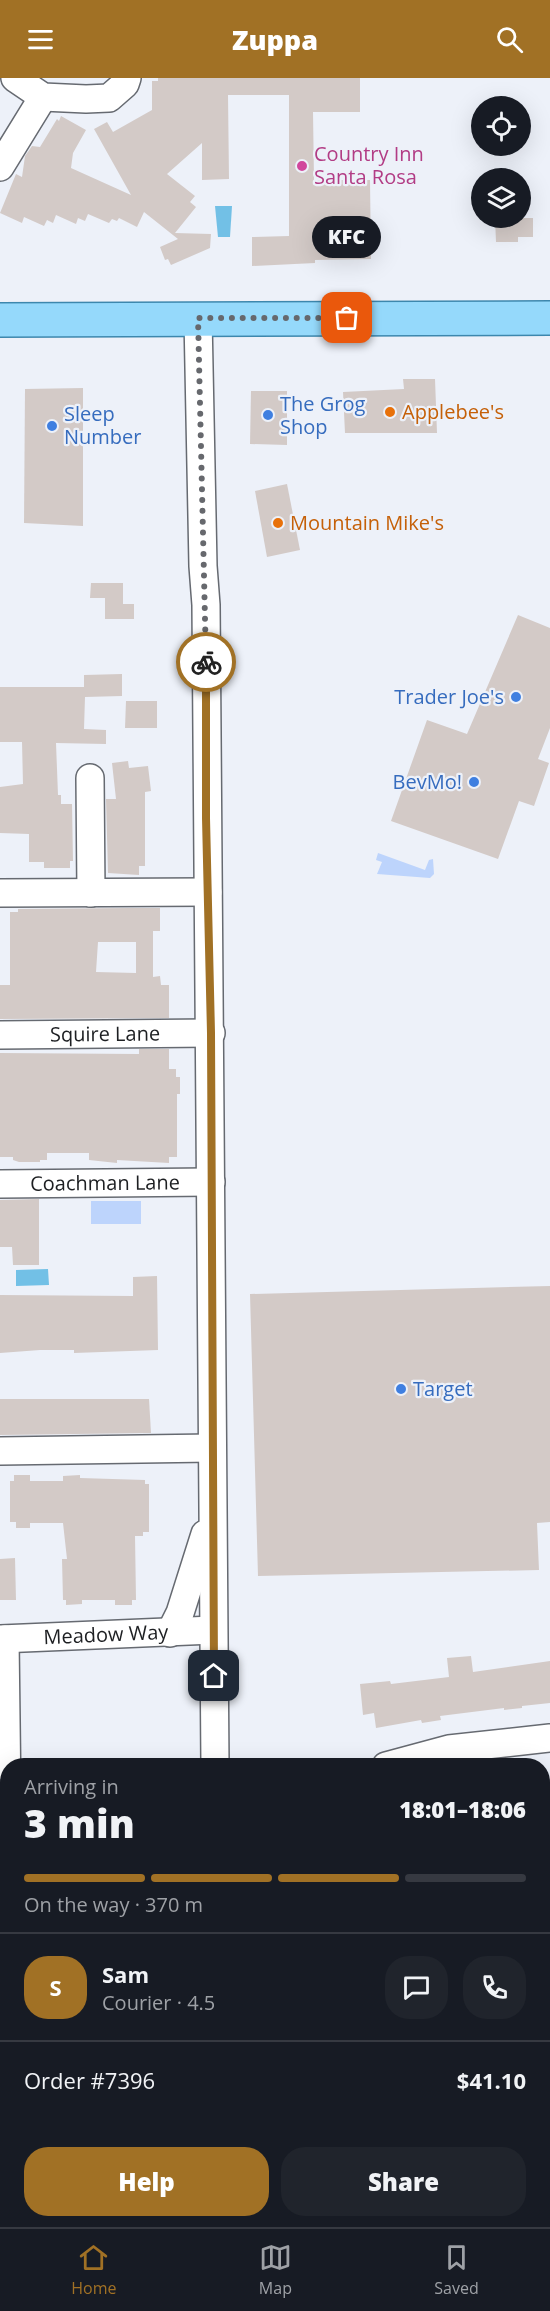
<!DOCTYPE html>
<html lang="en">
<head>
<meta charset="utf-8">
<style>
  :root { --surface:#171b24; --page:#20242c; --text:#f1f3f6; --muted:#9ea1a6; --line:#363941; --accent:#a17125 }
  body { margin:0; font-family:"Open Sans",sans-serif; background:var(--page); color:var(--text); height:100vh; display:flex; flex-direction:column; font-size:22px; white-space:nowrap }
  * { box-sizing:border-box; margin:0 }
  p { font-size:20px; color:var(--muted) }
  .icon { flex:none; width:33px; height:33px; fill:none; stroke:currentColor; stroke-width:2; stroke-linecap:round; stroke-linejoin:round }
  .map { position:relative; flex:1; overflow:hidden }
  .details { position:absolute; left:0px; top:1680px; width:550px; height:470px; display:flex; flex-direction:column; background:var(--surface); border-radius:24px 24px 0 0; box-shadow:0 6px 24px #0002 }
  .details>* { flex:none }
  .fabs { position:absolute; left:471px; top:18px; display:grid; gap:12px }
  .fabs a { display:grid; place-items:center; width:60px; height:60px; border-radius:50%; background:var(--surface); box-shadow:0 6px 24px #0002; font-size:30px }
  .pin { position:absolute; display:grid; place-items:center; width:51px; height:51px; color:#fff; margin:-26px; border-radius:12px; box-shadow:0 3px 9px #0006 }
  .courier { position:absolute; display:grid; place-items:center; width:60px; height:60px; margin:-30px; border:4px solid #a17125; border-radius:50%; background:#fff; color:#222; box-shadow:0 2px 8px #0007 }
  .bubble { position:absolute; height:42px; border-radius:21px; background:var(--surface); box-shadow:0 6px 24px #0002; font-size:20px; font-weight:800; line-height:42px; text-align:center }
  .headline em { font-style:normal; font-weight:800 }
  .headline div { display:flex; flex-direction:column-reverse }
  .headline { display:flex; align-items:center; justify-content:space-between; height:102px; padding:0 24px }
  h1 { font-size:39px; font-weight:800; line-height:45px }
  .bar { display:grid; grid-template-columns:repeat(4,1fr); gap:9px 6px; align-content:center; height:72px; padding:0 24px }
  .bar i { height:8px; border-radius:4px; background:var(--line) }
  .bar .selected { background:var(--accent) }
  .bar p { grid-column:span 4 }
  .line { display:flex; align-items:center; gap:15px; padding:0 24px; border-top:2px solid var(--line) }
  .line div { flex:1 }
  .round { display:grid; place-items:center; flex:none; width:63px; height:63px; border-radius:24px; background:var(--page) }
  .primary-button { display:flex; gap:12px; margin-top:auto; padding:12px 24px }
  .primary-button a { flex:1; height:69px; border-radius:24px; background:var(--accent); color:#fff; font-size:24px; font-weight:800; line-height:69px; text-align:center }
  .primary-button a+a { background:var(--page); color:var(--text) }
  header { display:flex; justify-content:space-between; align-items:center; height:78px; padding:0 24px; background:var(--accent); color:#fff; font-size:27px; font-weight:800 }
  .menu { display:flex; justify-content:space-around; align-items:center; height:84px; border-top:2px solid var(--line); background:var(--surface); font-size:16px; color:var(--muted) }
  .menu a { display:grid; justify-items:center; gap:3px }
  .menu .selected { color:var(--accent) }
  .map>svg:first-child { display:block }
  .green { fill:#bdd4fc }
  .water { fill:#72c0e6 }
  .building { fill:#d3cac7; fill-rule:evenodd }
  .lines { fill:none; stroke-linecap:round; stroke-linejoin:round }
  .minor-casing { stroke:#666a71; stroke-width:30 }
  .major-casing { stroke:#3d87ad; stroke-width:36 }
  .minor { stroke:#fff; stroke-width:27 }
  .major { stroke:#95d9fb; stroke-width:33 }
  .done { stroke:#66686d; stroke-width:6; stroke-dasharray:0 10.8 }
  .route { stroke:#a17125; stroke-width:8 }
  .hotel-dot { fill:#d1479c; stroke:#edf1f9; stroke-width:2 }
  .food-dot { fill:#e8710a; stroke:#edf1f9; stroke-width:2 }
  .shop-dot { fill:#3f7fe0; stroke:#edf1f9; stroke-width:2 }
  .labels { text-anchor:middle; stroke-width:4.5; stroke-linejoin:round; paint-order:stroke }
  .hotel-label { font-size:20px; fill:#b23c85; stroke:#edf1f9; text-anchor:start }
  .shop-label { font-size:20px; fill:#366cbe; stroke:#edf1f9; text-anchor:start }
  .food-label { font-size:20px; fill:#c56008; stroke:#edf1f9; text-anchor:start }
  .street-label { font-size:20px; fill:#1d1f22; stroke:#edf1f9 }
</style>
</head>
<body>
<header><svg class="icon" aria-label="menu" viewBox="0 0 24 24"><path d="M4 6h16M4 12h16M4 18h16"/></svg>Zuppa<svg class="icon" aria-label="search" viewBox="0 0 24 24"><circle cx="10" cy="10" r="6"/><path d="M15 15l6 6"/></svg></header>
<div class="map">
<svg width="550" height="2149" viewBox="0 0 550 2149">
  <rect width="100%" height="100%" fill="#edf1f9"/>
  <g class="green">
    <polygon points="378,775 425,792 429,782 433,781 434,796 430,800 377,796 382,784 376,782"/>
    <rect x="91" y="1123" width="50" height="23"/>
  </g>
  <g class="water">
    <polygon points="215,128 232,128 230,159 218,159"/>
    <polygon points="48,1191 49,1207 16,1208 16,1192"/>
  </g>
  <g class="building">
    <polygon points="158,0 360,0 360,34 313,34 314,102 370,102 371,181 315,182 315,185 252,188 252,159 289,158 289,17 228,17 229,101 202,102 202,65 167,96 195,118 190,124 196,129 175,155 211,156 210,170 171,187 168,181 165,182 160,169 178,161 144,134 137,149 119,140 117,143 112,141 109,145 88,136 85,143 78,140 76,146 56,137 53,145 47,142 44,148 24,139 22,145 0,135 16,96 22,99 25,78 32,68 40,69 57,41 59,43 61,38 86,52 73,75 71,90 131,117 94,51 107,44 113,54 152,32 152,3 158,3"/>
    <polygon points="495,140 533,140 533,159 518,159 518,164 496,164"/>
    <polygon points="403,301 435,301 437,355 345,355 343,314 404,311"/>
    <polygon points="83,310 83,448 24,445 25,311"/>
    <polygon points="251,313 287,313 287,367 250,366"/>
    <polygon points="287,406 300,472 267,479 255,413"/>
    <polygon points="91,505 123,505 123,526 134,526 134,541 105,541 105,520 90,520"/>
    <polygon points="518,537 550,550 550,650 538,681 549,685 534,728 519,723 498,781 391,743 427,642 467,656"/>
    <polygon points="122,596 122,618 85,619 84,651 106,652 106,666 56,665 58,717 61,717 61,726 72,726 73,783 70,783 70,790 44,790 44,784 29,784 29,756 0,755 0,709 23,706 22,664 0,664 0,609 84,609 84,597"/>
    <polygon points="126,623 157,623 157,650 125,650"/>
    <polygon points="128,683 129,690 148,688 151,713 145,714 145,788 139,788 139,797 108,795 106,721 116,721 112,685"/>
    <path d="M129 830H160V853H153V899L160 898 161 907H169V940L0 941V907H10V834H18V831ZM98 864H136V895L96 894Z"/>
    <polygon points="139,971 169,971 169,991 176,991 176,999 180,999 180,1016 177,1016 177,1079 169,1079 169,1085 117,1082 117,1085 89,1082 89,1075 47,1075 47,1082 40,1082 40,1084 19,1084 13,1082 13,1079 0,1079 0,975 139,976"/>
    <polygon points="39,1121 39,1187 13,1187 12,1169 0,1169 0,1122"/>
    <polygon points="157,1198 158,1272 74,1275 74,1272 40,1272 0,1275 0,1217 133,1218 133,1199"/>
    <polygon points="550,1208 550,1444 537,1445 539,1492 258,1498 250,1216"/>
    <polygon points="0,1321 149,1321 151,1355 0,1357"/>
    <polygon points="14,1397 30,1397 30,1403 63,1403 63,1398 80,1397 80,1400 145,1402 145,1406 149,1406 149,1454 143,1454 143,1458 135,1458 136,1522 132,1522 132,1527 115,1527 115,1522 82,1522 82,1526 66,1527 66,1522 63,1522 62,1481 67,1481 63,1445 30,1445 30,1450 16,1450 16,1444 10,1444 10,1403 14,1403"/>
    <polygon points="15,1480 16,1522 0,1522 0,1481"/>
    <polygon points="471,1578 473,1594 550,1583 550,1625 522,1628 522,1630 504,1632 504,1630 440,1638 441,1642 422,1645 421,1642 376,1650 374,1635 363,1637 360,1606 390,1603 391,1606 449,1599 447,1580"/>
  </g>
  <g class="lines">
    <g class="minor-casing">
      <g id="minor">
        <polyline points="15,0 43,19 86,21 109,20 125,6 127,0"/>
        <polyline points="0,89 43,19"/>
        <polyline points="198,240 203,488 206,527 215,1688"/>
        <polyline points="90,700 91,815"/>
        <polyline points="0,815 208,814"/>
        <path id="s1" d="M0 957 211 955"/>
        <path id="s2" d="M0 1106 211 1104"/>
        <polyline points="0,1373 212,1370"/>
        <polyline points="170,1555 180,1535 205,1456"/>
        <path id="s3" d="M0 1561 213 1552"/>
        <polyline points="5,1561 8,1805"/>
        <polyline points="386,1688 449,1671 550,1660"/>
        <polyline points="543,1872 550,1871"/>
        <polyline points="0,2028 8,2028"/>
        <polyline points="543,2084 550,2084"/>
        <polyline points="216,2149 216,2142"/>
      </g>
    </g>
    <g class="major-casing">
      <polyline id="major" points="0,242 550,240"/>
    </g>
    <use href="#minor" class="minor"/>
    <use href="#major" class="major"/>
  </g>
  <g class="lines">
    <polyline class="done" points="206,584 198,240 347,240"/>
    <polyline class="route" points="206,584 206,740 211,955 214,1598"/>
  </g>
  <circle class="hotel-dot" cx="302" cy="88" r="6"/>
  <g class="food-dot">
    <circle cx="390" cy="334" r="6"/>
    <circle cx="278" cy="445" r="6"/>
  </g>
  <g class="shop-dot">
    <circle cx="268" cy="337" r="6"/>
    <circle cx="52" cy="348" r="6"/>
    <circle cx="516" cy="619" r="6"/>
    <circle cx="474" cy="704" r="6"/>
    <circle cx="401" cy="1311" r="6"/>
  </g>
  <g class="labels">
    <g class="hotel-label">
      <text x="314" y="83">Country Inn<tspan x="314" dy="23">Santa Rosa</tspan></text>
    </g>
    <g class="shop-label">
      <text x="280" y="333">The Grog<tspan x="280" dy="23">Shop</tspan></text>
      <text x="64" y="343">Sleep<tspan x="64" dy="23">Number</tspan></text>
      <text x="504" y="626" text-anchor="end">Trader Joe's</text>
      <text x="462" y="711" text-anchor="end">BevMo!</text>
      <text x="413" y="1318">Target</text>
    </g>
    <g class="food-label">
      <text x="402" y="341">Applebee's</text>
      <text x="290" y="452">Mountain Mike's</text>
    </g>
    <g class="street-label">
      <text dy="7" stroke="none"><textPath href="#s1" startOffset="105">Squire Lane</textPath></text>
      <text dy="7" stroke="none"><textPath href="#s2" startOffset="105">Coachman Lane</textPath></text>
      <text dy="7" stroke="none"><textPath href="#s3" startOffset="106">Meadow Way</textPath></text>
    </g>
  </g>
</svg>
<div class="fabs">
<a><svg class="icon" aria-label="locate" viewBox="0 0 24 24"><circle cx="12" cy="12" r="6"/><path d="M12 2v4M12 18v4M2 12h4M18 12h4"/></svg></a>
<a><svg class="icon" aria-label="layers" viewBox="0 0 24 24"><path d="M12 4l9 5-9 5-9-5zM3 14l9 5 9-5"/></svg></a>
</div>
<div class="pin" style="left:347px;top:240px;background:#ea580c"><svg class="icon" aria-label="bag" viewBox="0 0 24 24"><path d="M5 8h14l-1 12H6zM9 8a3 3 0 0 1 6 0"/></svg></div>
<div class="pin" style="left:214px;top:1598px;background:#1f2937"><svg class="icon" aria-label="home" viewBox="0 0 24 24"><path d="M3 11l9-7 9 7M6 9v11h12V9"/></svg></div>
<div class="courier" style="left:206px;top:584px"><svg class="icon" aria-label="bike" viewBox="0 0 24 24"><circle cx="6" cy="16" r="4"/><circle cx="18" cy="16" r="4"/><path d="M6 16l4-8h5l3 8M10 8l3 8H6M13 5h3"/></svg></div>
<div class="bubble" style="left:312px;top:138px;width:69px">KFC</div>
<section class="details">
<div class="headline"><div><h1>3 min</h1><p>Arriving in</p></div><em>18:01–18:06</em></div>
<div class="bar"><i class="selected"></i><i class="selected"></i><i class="selected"></i><i></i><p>On the way · 370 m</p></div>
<div class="line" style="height:108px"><b class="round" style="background:var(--accent);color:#fff">S</b><div><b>Sam</b><p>Courier · 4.5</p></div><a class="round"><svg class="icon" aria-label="chat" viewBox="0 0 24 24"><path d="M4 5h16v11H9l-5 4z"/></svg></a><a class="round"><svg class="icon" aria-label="phone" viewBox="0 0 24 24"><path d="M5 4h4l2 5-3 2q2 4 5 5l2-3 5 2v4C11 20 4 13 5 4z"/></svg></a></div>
<div class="line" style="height:78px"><div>Order #7396</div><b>$41.10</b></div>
<div class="primary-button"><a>Help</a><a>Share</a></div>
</section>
</div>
<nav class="menu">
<a class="selected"><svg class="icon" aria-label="home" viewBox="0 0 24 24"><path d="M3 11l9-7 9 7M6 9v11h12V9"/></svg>Home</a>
<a><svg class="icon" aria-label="map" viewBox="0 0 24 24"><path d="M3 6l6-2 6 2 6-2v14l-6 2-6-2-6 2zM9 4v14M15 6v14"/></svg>Map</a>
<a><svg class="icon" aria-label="saved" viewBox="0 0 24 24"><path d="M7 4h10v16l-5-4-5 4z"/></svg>Saved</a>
</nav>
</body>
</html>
